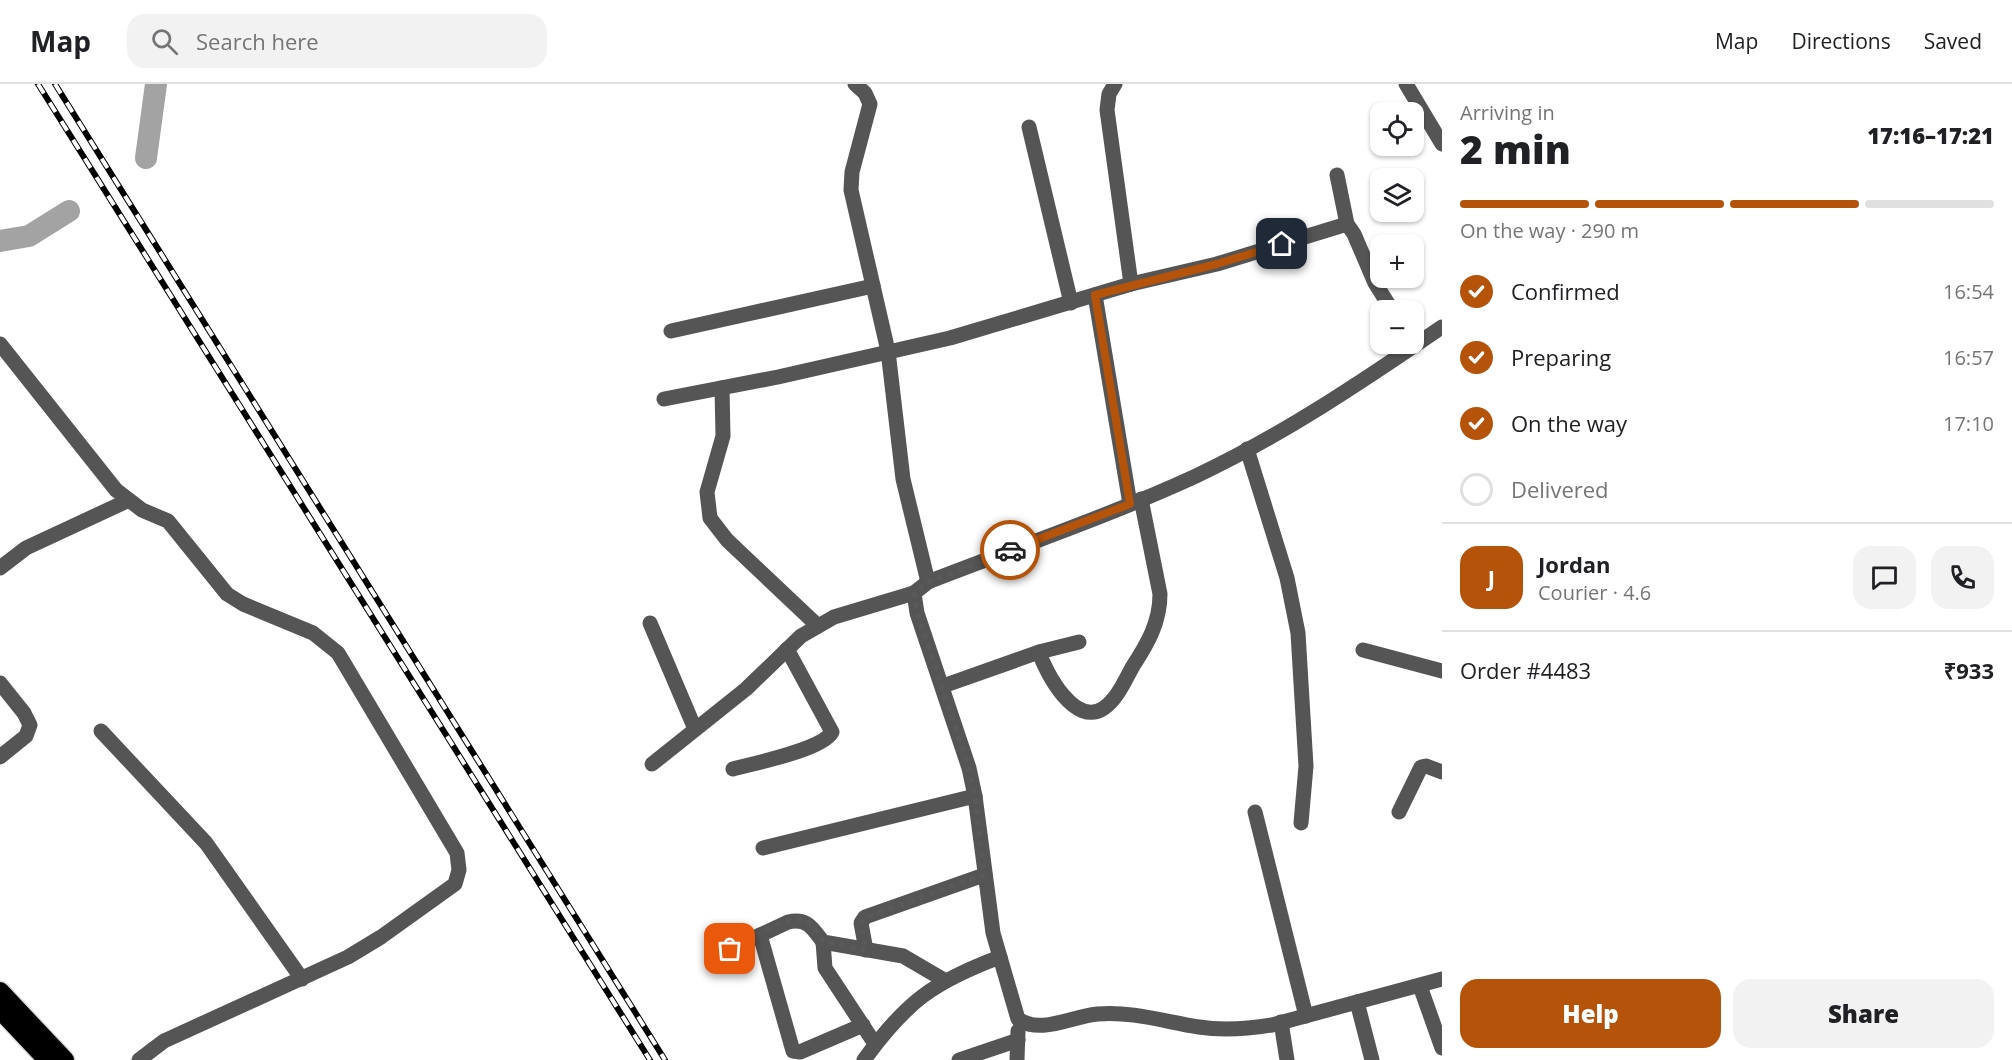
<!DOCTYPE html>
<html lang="en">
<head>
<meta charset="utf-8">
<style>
  :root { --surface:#fff; --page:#f2f2f2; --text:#202124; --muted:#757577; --line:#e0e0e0; --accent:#b45309 }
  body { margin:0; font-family:"Open Sans",sans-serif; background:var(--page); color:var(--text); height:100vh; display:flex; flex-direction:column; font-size:22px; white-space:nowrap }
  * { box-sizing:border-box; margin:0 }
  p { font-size:20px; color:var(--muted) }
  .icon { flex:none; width:33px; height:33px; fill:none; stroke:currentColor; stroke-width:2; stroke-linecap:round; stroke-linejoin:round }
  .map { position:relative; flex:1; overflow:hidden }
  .sheet { display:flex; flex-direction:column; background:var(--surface); width:570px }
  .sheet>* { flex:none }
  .fabs { position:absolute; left:1370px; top:18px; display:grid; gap:12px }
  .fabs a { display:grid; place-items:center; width:54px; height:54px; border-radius:12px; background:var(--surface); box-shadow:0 2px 4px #0004; font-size:30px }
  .pin { position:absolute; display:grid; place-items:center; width:51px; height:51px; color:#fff; margin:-26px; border-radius:12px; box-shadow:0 3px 9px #0006 }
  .courier { position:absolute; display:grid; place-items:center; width:60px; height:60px; margin:-30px; border:4px solid #b45309; border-radius:50%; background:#fff; color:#222; box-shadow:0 2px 8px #0007 }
  .overview em { font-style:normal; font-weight:800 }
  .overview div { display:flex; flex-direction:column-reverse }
  .overview { display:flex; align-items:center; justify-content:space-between; height:102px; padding:0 18px }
  h1 { font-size:39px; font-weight:800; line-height:45px }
  .bar { display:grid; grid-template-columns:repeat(4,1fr); gap:9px 6px; align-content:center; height:72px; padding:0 18px }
  .bar i { height:8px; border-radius:4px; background:var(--line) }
  .bar .current { background:var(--accent) }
  .bar p { grid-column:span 4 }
  .line { display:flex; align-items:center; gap:15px; padding:0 18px; border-top:2px solid var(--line) }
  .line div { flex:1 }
  .round { display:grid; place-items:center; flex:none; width:63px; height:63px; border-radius:18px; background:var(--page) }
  ol { padding:0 18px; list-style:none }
  li { display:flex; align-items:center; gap:18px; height:66px }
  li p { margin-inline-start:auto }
  li .icon { padding:6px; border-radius:50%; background:var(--accent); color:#fff; stroke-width:4 }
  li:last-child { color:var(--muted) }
  li i { width:33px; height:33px; border:3px solid var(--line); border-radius:50% }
  .cta { display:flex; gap:12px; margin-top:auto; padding:12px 18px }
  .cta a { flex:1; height:69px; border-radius:18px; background:var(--accent); color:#fff; font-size:24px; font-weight:800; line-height:69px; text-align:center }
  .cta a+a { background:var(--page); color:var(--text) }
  header { display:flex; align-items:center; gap:36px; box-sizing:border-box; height:84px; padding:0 30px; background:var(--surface); border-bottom:2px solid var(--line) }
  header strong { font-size:28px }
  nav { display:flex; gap:33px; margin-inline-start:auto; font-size:21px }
  .search { width:420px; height:54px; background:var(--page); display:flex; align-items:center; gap:15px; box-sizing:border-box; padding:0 21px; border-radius:18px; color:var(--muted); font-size:22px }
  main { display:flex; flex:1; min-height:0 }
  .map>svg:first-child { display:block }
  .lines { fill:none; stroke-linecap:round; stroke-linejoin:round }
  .river { stroke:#a3a3a3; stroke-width:22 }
  .highway-casing { stroke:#dbdbdb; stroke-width:21 }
  .minor { stroke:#555; stroke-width:15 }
  .highway { stroke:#000; stroke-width:18 }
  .rail-casing { stroke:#000; stroke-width:6 }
  .rail { stroke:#fff; stroke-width:4; stroke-dasharray:11; stroke-linecap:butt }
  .done { stroke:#595959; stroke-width:6; stroke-dasharray:0 10.8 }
  .route { stroke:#b45309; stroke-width:8 }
</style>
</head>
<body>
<header>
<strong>Map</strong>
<div class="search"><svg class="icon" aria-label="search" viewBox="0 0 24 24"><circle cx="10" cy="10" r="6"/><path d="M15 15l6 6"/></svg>Search here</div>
<nav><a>Map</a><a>Directions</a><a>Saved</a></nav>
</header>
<main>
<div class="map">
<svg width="1442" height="976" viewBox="0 0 1442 976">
  <rect width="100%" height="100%" fill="#fff"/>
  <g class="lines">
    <g class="river">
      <polyline points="146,74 156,0"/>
      <polyline points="0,157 29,152 69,127"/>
    </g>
    <g class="highway-casing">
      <g id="highway">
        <polyline points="0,907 65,976"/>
        <polyline points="0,926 47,976"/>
      </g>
    </g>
    <g class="minor">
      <polyline points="855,0 865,9 870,20 852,88 851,106 888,267 903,395 928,498"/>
      <polyline points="1115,0 1109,10 1107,26 1131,200"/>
      <polyline points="1406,0 1442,60"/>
      <polyline points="1029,43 1071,219"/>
      <polyline points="1337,91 1347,140 1354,150 1375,199 1392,226"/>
      <polyline points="1095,211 1130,420"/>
      <path d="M1442 243C1363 297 1283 351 1196 392 1109 432 1018 463 928 498L914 509 917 529 969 684 975 712 993 849 1018 935C1041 951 1072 932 1098 930 1132 927 1166 938 1199 943 1224 947 1247 945 1272 941L1442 895"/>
      <polyline points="671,247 873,202"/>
      <polyline points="0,260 116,406 142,426 168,437 227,510 243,520 313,549 338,569 457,769 459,786 455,800 381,853 348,873 164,957 139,976"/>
      <polyline points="722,304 723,352 707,408 710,434 727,456 818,542"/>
      <polyline points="664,315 778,293 950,254 1131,200 1217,180 1347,140"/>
      <polyline points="1247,365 1287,494 1298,549 1306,682 1301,739"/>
      <polyline points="0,484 26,464 127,417"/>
      <polyline points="650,539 695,645"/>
      <polyline points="1363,566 1442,587"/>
      <path d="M1039 568C1046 589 1075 644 1104 624 1118 614 1125 596 1133 582 1148 559 1160 538 1160 510L1141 415"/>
      <polyline points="0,599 24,629 30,641 26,652 0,673"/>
      <polyline points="943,602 1039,568 1079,558"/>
      <polyline points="101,647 206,759 302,895"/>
      <polyline points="652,680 746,605 801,552 834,533 914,509"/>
      <path d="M733 685C755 679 822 666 832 648L787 565"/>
      <polyline points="1255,728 1306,932"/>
      <polyline points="1399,728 1421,683 1426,682 1442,688"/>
      <polyline points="763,764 975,712"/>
      <polyline points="760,851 793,967 800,968 863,941"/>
      <polyline points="823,858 825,884 875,960"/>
      <polyline points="866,866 861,839 865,833 984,791"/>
      <path d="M716 872 788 838C807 834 812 843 823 858L903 872 944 896"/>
      <polyline points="1420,902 1442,964"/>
      <polyline points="1357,918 1372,976"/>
      <polyline points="1281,938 1287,976"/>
      <path d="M864 976C906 918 933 898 1000 873"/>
      <polyline points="959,976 1018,956"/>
      <polyline points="1017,976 1018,947"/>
    </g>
    <use href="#highway" class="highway"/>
    <g class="rail-casing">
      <g id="rail">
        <polyline points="38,0 650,976"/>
        <polyline points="55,0 665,976"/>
      </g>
    </g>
    <use href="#rail" class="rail"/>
  </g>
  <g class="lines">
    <path class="done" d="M730 865C746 858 785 833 800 835 811 836 818 850 823 858L866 866 861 839 866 833 984 791 975 712 969 684 917 529 914 509 928 498 1010 466"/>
    <polyline class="route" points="1010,466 1130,420 1095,211 1217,180 1282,160"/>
  </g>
</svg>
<div class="fabs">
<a><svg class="icon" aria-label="locate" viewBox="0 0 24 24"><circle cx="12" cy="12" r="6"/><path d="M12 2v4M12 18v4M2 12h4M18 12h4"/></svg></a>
<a><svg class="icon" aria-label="layers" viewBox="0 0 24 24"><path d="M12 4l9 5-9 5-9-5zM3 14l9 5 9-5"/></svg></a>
<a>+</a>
<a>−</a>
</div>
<div class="pin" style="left:730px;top:865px;background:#ea580c"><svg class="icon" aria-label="bag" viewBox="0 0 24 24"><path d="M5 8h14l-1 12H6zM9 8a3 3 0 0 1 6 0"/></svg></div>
<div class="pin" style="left:1282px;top:160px;background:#1f2937"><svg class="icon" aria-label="home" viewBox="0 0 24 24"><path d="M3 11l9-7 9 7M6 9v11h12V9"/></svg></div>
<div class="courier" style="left:1010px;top:466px"><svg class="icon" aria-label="car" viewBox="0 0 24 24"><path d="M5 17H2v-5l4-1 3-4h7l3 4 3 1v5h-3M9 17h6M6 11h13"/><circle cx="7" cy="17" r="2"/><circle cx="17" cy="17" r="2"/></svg></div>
</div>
<section class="sheet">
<div class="overview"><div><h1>2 min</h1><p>Arriving in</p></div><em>17:16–17:21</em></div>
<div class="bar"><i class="current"></i><i class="current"></i><i class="current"></i><i></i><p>On the way · 290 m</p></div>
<ol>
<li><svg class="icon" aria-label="check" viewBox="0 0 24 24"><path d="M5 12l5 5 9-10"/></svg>Confirmed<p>16:54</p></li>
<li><svg class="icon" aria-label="check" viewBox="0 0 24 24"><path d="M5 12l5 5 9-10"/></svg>Preparing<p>16:57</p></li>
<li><svg class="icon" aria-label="check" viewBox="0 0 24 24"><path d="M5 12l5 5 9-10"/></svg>On the way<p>17:10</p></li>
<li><i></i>Delivered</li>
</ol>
<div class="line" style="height:108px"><b class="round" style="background:var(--accent);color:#fff">J</b><div><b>Jordan</b><p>Courier · 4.6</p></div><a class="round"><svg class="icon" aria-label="chat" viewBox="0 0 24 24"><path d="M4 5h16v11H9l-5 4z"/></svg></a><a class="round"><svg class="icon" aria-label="phone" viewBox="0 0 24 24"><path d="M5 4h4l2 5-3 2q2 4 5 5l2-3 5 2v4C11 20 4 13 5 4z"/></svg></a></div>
<div class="line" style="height:78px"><div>Order #4483</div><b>₹933</b></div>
<div class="cta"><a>Help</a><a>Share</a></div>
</section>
</main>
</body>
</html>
